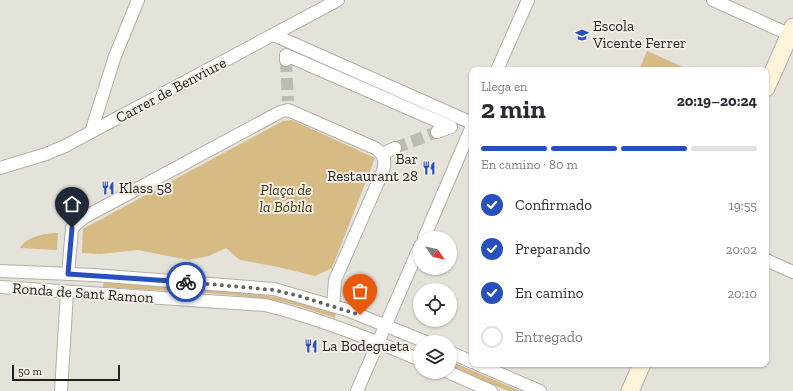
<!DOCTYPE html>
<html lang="es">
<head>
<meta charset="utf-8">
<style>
  :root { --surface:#fff; --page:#f7f7f7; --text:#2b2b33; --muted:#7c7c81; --line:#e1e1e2; --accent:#274fbe }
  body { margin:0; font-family:"Zilla Slab",serif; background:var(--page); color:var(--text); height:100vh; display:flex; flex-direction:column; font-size:15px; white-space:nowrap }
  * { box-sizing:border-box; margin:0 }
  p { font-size:13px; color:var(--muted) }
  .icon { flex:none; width:22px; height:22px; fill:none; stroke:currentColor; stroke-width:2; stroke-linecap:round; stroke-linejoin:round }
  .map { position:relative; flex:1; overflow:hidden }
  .side { position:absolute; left:469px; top:67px; width:300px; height:300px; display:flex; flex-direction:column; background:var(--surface); border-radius:8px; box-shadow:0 1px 3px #0004 }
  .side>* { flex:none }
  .needle { width:26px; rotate:124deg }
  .tools { position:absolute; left:413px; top:231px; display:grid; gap:8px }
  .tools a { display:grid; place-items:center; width:44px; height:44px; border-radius:50%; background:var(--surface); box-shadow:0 1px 3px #0004; font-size:20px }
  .scale { position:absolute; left:12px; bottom:10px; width:108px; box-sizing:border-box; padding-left:4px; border:2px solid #211f1d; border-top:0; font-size:11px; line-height:14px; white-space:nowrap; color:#211f1d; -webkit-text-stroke:3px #f3efe7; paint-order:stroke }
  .pin { position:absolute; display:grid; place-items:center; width:34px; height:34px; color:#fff; margin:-41px -17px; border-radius:50% 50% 50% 0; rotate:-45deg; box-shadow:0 0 4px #0007 }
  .pin .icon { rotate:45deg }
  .courier { position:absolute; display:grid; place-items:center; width:40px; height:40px; margin:-20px; border:3px solid #274fbe; border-radius:50%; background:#fff; color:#222; box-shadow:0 1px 5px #0007 }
  .summary em { font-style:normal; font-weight:800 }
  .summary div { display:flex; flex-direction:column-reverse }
  .summary { display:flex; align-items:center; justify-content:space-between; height:68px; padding:0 12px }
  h1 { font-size:26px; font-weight:800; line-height:30px }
  .bar { display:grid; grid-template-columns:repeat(4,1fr); gap:6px 4px; align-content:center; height:48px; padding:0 12px }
  .bar i { height:5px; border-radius:3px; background:var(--line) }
  .bar .active { background:var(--accent) }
  .bar p { grid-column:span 4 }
  ol { padding:0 12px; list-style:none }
  li { display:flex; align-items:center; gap:12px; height:44px }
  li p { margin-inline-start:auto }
  li .icon { padding:4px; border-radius:50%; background:var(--accent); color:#fff; stroke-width:4 }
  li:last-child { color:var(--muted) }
  li i { width:22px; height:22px; border:2px solid var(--line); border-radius:50% }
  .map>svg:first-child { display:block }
  .green { fill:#d6bb85 }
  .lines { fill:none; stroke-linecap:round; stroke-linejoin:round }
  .street-tunnel { stroke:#bebbb4; stroke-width:12; stroke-dasharray:12 6; stroke-linecap:butt }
  .street-casing { stroke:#b2aea7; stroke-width:14 }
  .secondary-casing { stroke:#b2aea7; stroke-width:19 }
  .street { stroke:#fff; stroke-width:12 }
  .secondary { stroke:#fdf2da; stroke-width:17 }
  .done { stroke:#66635f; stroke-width:4; stroke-dasharray:0 7.2 }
  .route { stroke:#274fbe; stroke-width:5 }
  .labels { text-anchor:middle; stroke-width:4; stroke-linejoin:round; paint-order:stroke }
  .poi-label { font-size:15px; fill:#211f1d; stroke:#f3efe7; text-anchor:start }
  .street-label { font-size:15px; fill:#211f1d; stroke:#f3efe7 }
  .park-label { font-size:15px; font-style:italic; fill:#48360b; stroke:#f3efe7 }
</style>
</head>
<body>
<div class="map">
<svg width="793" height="391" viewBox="0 0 793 391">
  <rect width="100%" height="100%" fill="#e5e2da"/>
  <g class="green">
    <polygon points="647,51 690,70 639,70"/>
    <polygon points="292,120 375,158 332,268 315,276 278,267 240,260 226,248 209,256 188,260 138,250 100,254 82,253 83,229 283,121"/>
    <path d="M58 233 57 250 20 248C27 236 46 233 58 233Z"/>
    <path d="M104 282C181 288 262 287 336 313L335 318C314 311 293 303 270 300 215 291 158 291 103 287Z"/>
    <polygon points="450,361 520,391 508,391 450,366"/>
  </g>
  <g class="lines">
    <g class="street-tunnel">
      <polyline points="286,60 288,101"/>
      <polyline points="395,148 437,132"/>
    </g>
    <g class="street-casing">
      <g id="street">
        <polyline points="713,0 793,36"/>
        <polyline points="274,35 472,123"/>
        <polyline points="286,60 286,55 451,127 437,132"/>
        <polyline points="497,70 528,0"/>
        <polyline points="91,132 115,56 138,0"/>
        <polyline points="382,154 395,148"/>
        <polyline points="0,168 46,154 65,146 338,0"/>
        <polyline points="424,238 472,126"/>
        <polyline points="766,260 793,272"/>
        <polyline points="0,271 94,275 274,289 347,310 426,342"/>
        <path d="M68 274 72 228 83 218 280 112 288 110 375 148C384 154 386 160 383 171L335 280 333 306"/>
        <path d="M0 287 265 305C318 318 369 338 420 360"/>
        <polyline points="450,352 472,362"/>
        <polyline points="477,364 540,391"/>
        <polyline points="448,372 491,391"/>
        <polyline points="61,391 67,292"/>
        <polyline points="357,391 420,246"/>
      </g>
    </g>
    <g class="secondary-casing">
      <g id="secondary">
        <polyline points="766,88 793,27"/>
        <polyline points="630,391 642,364"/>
      </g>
    </g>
    <use href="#street" class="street"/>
    <use href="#secondary" class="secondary"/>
  </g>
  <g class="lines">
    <polyline class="done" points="186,282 274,290 299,296 360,315"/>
    <polyline class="route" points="72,228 68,274 186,282"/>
  </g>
  <defs>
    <g id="school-bare" transform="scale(1.08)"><path d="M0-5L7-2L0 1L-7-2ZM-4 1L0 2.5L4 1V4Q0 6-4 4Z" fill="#274fbe" stroke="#f3efe7" stroke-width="2.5" paint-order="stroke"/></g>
    <g id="restaurant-bare" transform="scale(1.08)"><path d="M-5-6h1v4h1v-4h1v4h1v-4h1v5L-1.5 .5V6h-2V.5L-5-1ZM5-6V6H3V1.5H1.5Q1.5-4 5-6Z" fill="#274fbe" stroke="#f3efe7" stroke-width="2.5" paint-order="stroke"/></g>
  </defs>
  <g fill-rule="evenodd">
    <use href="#school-bare" x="582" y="35"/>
    <use href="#restaurant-bare" x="429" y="168"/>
    <use href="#restaurant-bare" x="108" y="188"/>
    <use href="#restaurant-bare" x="311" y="346"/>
  </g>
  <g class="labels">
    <g class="poi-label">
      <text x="593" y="31">Escola<tspan x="593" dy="17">Vicente Ferrer</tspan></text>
      <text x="418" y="164" text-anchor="end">Bar<tspan x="418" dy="17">Restaurant 28</tspan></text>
      <text x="119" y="193">Klass 58</text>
      <text x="322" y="351">La Bodegueta</text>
    </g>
    <g class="street-label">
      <text transform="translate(171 90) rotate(-28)" y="5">Carrer de Benviure</text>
      <text transform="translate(83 293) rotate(4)" y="5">Ronda de Sant Ramon</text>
    </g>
    <g class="park-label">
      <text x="286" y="195">Plaça de<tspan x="286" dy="17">la Bóbila</tspan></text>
    </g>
  </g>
</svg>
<div class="tools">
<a><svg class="needle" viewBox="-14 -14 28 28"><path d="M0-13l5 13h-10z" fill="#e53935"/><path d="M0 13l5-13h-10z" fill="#7c7c81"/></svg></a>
<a><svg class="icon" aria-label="locate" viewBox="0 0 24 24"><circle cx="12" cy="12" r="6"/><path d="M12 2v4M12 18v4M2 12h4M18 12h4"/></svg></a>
<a><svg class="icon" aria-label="layers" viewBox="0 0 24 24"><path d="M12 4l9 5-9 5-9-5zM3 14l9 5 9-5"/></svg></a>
</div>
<div class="scale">50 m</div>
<div class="pin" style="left:360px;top:315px;background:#ea580c"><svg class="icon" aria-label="bag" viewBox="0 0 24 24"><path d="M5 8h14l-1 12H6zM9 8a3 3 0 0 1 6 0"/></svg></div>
<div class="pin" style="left:72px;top:228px;background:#1f2937"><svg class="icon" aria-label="home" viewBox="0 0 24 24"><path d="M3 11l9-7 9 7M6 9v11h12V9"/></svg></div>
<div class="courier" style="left:186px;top:282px"><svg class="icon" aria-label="bike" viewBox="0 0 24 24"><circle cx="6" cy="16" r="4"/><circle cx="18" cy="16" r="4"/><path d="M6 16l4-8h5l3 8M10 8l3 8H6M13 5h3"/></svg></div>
<section class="side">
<div class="summary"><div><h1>2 min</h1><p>Llega en</p></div><em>20:19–20:24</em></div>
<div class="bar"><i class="active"></i><i class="active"></i><i class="active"></i><i></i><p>En camino · 80 m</p></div>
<ol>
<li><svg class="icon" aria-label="check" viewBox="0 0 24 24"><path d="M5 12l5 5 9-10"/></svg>Confirmado<p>19:55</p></li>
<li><svg class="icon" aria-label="check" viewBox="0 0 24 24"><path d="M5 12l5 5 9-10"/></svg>Preparando<p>20:02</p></li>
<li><svg class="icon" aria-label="check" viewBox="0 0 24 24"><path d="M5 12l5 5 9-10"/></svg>En camino<p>20:10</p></li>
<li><i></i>Entregado</li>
</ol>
</section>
</div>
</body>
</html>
